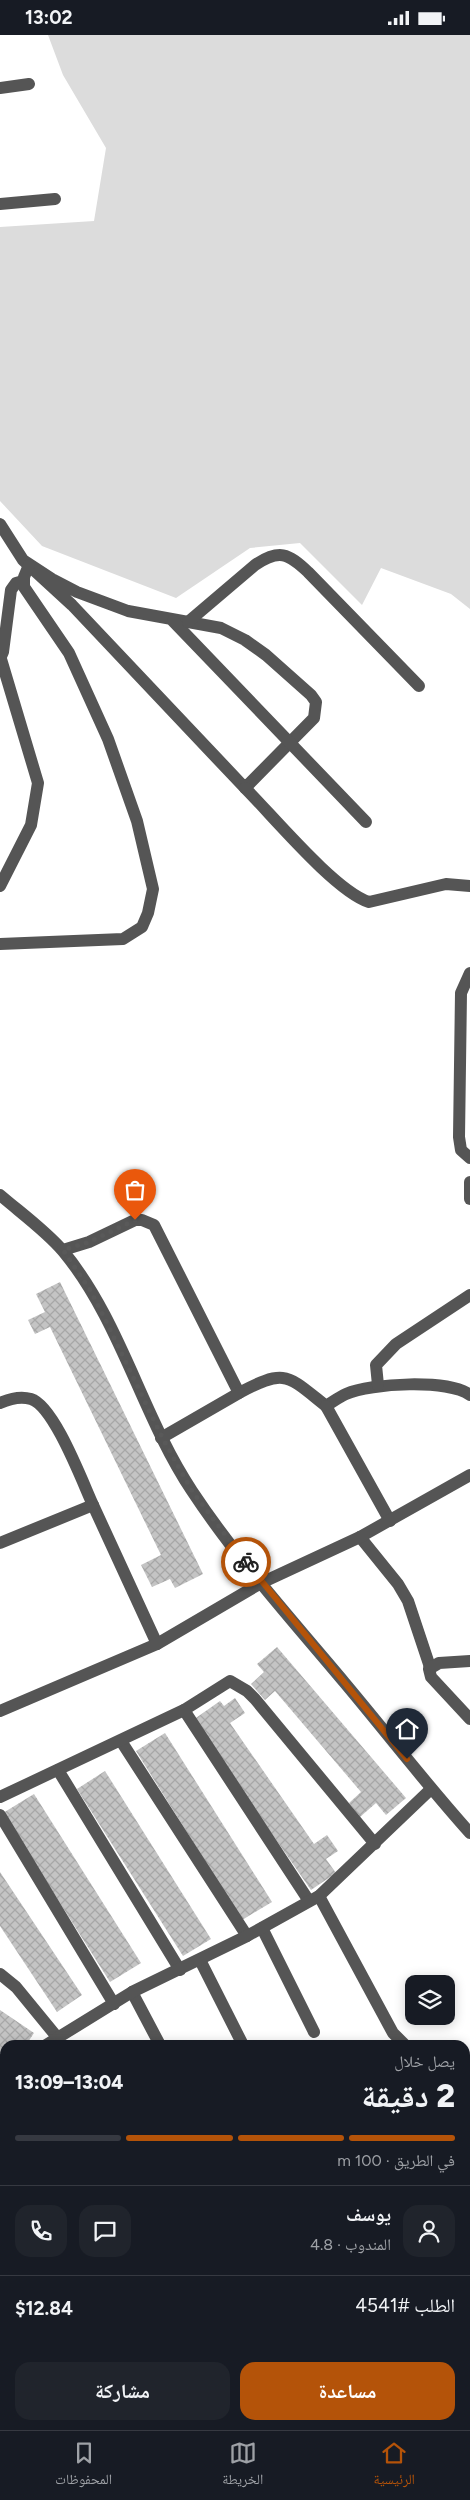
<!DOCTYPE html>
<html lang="ar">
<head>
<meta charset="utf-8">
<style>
  :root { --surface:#171b24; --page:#20242c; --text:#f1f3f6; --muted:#9ea1a6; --line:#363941; --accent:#b45309 }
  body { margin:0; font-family:Figtree,"Noto Naskh Arabic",sans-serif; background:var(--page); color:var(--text); direction:rtl; height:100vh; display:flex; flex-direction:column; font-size:19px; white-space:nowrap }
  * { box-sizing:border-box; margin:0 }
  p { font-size:16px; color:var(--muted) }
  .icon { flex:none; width:28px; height:28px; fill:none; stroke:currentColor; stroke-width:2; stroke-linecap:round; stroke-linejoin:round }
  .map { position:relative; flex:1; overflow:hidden; direction:ltr }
  .drawer { position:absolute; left:0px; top:2005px; width:470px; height:390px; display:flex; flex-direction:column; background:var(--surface); border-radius:15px 15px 0 0; box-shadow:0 2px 12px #0003; direction:rtl }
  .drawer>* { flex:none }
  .controls { position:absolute; left:405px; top:1940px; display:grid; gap:10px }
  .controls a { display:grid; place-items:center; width:50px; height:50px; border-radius:10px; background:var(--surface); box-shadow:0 2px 12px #0003; font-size:25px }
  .pin { position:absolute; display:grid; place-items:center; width:42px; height:42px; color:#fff; margin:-51px -21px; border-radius:50% 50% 50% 0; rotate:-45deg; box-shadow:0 0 5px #0007 }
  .pin .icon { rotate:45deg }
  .courier { position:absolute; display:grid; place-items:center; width:50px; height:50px; margin:-25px; border:4px solid #b45309; border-radius:50%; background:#fff; color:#222; box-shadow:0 1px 6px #0007 }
  .overview em { font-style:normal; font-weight:800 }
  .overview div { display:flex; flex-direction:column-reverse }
  .overview { display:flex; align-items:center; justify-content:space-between; height:85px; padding:0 15px }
  h1 { font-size:32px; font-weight:800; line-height:38px }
  .bar { display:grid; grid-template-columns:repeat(4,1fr); gap:8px 5px; align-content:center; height:60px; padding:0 15px }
  .bar i { height:6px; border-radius:4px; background:var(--line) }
  .bar .selected { background:var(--accent) }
  .bar p { grid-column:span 4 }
  .line { display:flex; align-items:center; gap:12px; padding:0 15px; border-top:1px solid var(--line) }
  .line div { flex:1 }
  .round { display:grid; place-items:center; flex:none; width:52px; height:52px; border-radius:15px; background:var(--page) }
  .cta { display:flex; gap:10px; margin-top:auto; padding:10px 15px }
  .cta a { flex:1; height:58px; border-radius:15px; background:var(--accent); color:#fff; font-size:20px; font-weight:800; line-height:58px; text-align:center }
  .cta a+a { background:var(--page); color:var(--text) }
  .status { display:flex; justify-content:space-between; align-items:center; height:35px; padding:0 25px; background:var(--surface); direction:ltr }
  .status svg { height:14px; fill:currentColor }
  .tab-bar { display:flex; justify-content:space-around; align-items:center; height:70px; border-top:1px solid var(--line); background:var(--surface); font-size:14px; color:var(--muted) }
  .tab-bar a { display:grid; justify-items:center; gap:2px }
  .tab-bar .selected { color:var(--accent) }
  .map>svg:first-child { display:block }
  .green { fill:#dcdcdc }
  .building { fill:url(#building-cross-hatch) }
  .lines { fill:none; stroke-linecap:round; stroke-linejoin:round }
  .minor { stroke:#555; stroke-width:12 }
  .done { stroke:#595959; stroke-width:5; stroke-dasharray:0 9 }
  .route { stroke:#b45309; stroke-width:6 }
</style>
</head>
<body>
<div class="status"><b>13:02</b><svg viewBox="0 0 49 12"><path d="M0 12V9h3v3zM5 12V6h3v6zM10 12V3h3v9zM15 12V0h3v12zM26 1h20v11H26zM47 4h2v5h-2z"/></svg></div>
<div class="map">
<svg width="470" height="2395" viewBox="0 0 470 2395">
  <defs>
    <pattern id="building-cross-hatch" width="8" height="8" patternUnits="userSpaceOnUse" patternTransform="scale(1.25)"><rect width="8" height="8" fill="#c4c4c4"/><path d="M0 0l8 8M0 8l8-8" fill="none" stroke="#a7a7a7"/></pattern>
  </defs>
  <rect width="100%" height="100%" fill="#fff"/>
  <polygon class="green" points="48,0 470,0 470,574 451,559 381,533 362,570 300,508 250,513 176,563 42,511 0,466 0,192 94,186 106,113 63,40"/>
  <g class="building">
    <polygon points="60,1247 203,1539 175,1553 170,1544 152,1552 141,1530 161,1520 50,1292 35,1299 28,1285 45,1277 36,1259"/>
    <polygon points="277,1612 406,1763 386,1780 376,1768 360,1782 349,1768 361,1757 275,1656 265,1665 251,1649 264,1637 257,1629"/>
    <polygon points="235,1663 245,1678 230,1688 314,1809 327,1800 338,1816 326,1824 336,1838 311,1855 193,1685 220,1666 224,1671"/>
    <polygon points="165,1698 272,1867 242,1885 136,1716"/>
    <polygon points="105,1736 211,1904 183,1921 77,1754"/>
    <polygon points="34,1759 141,1928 110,1947 3,1778"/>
    <polygon points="0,1837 82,1960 57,1977 0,1891"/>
    <polygon points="0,1975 34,1998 26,2010 5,2010 5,2021 0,2018"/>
  </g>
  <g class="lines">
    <g class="minor">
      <polyline points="0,53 29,49"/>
      <polyline points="0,169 55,164"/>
      <polyline points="0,489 23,525 52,544 77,557 128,576 221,593 245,605 266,620 311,660 316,667 314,683 245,753 72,570 23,525"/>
      <polyline points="173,586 366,787"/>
      <path d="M188 587 255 530C279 514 288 518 308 537L419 651"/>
      <polyline points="0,624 3,617 11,555 16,548 23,546"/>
      <path d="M245 753C273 781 335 856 369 867L446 849 470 851"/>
      <polyline points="0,851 31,790 38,748 1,624"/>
      <polyline points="0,909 123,904 142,892 148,878 153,854 137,786 108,704 69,618 24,552 24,542 29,530"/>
      <polyline points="470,938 461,958 459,1102 461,1115 470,1123"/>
      <polyline points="470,1147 470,1164"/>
      <path d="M0 1160C21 1178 46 1196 63 1216 121 1286 142 1381 192 1456 237 1524 292 1585 344 1647 386 1697 426 1749 470 1798"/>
      <path d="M63 1215 89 1207 135 1185H142L154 1190 239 1358C286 1333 287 1340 326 1371 333 1367 339 1362 346 1359 371 1348 449 1344 470 1360"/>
      <polyline points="378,1350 376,1330 396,1309 470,1260"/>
      <path d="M0 1368C9 1364 21 1361 31 1364 54 1371 82 1446 93 1470"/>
      <polyline points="326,1371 390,1486"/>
      <polyline points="161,1403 239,1358"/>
      <polyline points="360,1502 398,1549 408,1566 430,1632"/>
      <polyline points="0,1508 93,1470 157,1609"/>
      <polyline points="470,1626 439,1628 429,1634 431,1642 470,1684"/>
      <polyline points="184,1675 309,1866"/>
      <polyline points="0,1676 157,1609 261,1548 360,1502 470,1440"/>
      <polyline points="121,1706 247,1901"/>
      <polyline points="58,1735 180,1935"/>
      <polyline points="0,1762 184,1675 230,1646 247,1656 255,1664 375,1809"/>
      <polyline points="0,1780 114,1969"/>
      <polyline points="319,1861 393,1998 405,2010"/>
      <polyline points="262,1893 314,1997"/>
      <polyline points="200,1925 243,2010"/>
      <polyline points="0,1939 16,1952 57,2002"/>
      <polyline points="132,1957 160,2010"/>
      <polyline points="46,2010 132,1957 247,1901 319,1861 431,1754"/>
      <polyline points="0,2025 5,2028"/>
      <polyline points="0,2240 5,2236"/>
      <polyline points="267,2390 270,2395"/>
      <polyline points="393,2390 397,2395"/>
      <polyline points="32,2395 36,2390"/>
      <polyline points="115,2395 121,2390"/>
      <polyline points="229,2395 235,2390"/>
    </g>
  </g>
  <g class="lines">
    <polyline class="done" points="135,1185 89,1207 63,1215 90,1255 104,1282 162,1402 192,1456 246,1527"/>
    <polyline class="route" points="246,1527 407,1724"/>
  </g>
</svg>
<div class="controls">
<a><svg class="icon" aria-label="layers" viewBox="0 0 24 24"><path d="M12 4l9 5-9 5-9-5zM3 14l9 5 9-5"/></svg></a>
</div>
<div class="pin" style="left:135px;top:1185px;background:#ea580c"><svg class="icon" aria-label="bag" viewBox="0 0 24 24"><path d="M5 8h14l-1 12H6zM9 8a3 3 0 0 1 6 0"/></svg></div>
<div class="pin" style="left:407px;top:1724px;background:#1f2937"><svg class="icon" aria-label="home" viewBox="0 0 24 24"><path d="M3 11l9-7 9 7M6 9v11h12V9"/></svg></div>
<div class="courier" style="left:246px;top:1527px"><svg class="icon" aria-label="bike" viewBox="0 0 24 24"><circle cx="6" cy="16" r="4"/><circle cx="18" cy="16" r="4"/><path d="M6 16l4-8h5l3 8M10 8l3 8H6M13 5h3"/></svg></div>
<section class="drawer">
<div class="overview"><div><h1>2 دقيقة</h1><p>يصل خلال</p></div><em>13:04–13:09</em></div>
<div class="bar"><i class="selected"></i><i class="selected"></i><i class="selected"></i><i></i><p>في الطريق · 100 m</p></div>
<div class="line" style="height:90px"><a class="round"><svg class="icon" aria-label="person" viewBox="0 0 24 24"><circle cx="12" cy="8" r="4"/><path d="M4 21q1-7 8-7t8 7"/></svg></a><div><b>يوسف</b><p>المندوب · 4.8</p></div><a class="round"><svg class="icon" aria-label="chat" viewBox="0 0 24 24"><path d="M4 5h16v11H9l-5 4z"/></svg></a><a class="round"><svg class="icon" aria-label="phone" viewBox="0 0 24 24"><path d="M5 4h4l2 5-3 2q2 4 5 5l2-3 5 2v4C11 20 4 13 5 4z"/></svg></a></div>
<div class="line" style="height:65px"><div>الطلب #4541</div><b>$12.84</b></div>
<div class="cta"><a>مساعدة</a><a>مشاركة</a></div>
</section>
</div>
<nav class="tab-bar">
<a class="selected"><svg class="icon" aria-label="home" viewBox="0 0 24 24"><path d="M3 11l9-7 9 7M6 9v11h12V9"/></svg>الرئيسية</a>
<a><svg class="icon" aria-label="map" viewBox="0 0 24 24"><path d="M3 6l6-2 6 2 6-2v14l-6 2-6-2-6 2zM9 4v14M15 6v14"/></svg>الخريطة</a>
<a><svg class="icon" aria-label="saved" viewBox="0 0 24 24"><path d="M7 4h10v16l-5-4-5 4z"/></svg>المحفوظات</a>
</nav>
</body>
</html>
